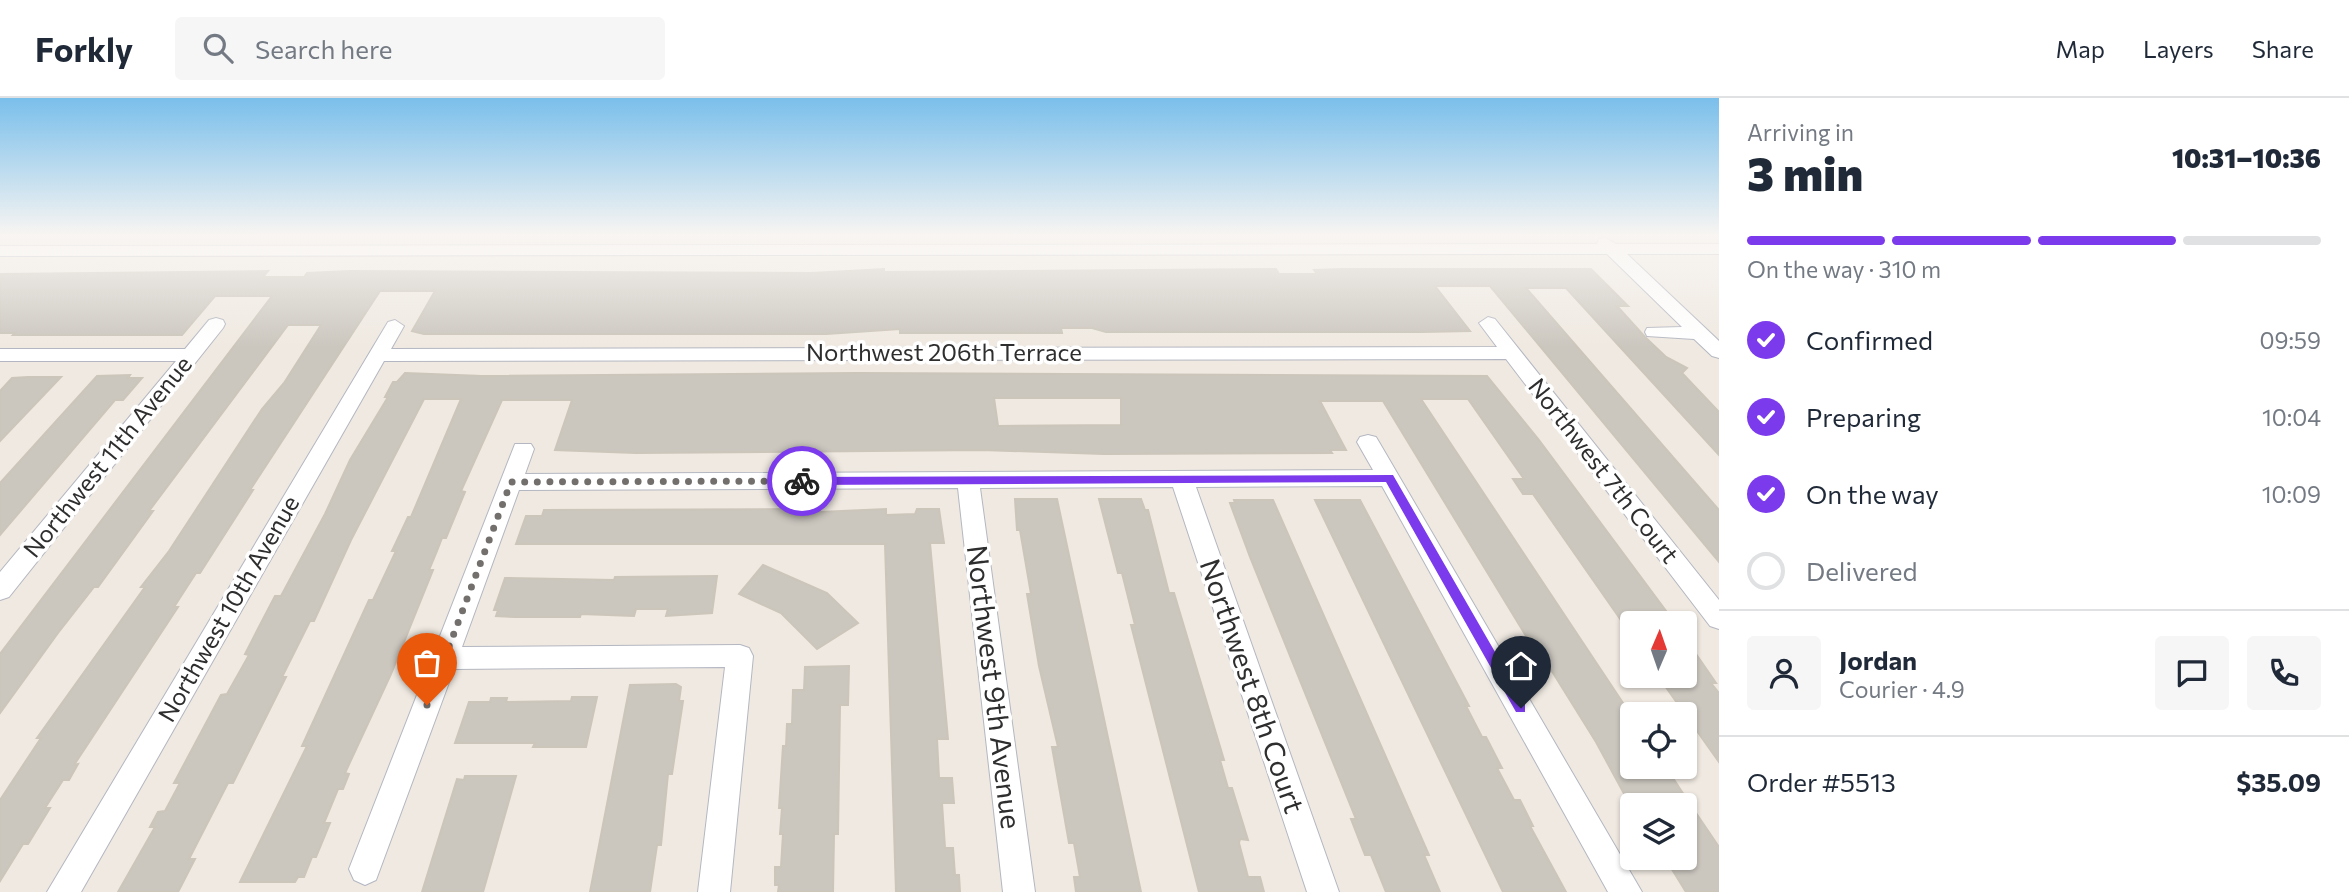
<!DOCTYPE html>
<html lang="en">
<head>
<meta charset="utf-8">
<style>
  :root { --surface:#fff; --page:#f6f6f7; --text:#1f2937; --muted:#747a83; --line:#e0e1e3; --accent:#7c3aed }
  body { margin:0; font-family:Commissioner,sans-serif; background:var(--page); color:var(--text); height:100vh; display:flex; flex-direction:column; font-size:26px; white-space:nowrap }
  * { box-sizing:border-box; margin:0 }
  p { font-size:23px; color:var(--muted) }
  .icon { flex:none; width:38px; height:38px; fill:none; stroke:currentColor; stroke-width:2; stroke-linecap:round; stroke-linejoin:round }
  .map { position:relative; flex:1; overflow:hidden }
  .details { display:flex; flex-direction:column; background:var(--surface); width:630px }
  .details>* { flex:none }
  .needle { width:46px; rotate:2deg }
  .buttons { position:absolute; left:1620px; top:513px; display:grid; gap:14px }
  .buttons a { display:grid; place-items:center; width:77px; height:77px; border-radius:7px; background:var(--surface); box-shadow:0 2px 5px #0004; font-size:35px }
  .pin { position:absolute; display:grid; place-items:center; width:60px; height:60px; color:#fff; margin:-72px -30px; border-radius:50% 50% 50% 0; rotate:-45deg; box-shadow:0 0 7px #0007 }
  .pin .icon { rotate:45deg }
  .courier { position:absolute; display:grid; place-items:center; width:70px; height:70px; margin:-35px; border:5px solid #7c3aed; border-radius:50%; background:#fff; color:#222; box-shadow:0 2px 9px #0007 }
  .overview em { font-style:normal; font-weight:800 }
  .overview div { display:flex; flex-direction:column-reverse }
  .overview { display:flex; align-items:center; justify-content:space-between; height:119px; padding:0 28px }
  h1 { font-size:46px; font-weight:800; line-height:52px }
  .bar { display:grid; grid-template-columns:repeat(4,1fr); gap:10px 7px; align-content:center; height:84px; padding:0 28px }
  .bar i { height:9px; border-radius:5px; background:var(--line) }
  .bar .active { background:var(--accent) }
  .bar p { grid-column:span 4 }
  .line { display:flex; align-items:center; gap:18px; padding:0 28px; border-top:2px solid var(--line) }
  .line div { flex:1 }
  .round { display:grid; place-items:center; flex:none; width:74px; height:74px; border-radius:7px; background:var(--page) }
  ol { padding:0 28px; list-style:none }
  li { display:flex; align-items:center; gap:21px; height:77px }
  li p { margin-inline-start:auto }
  li .icon { padding:7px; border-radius:50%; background:var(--accent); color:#fff; stroke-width:4 }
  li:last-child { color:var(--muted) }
  li i { width:38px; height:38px; border:4px solid var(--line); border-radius:50% }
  header { display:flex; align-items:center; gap:42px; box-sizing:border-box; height:98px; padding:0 35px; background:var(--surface); border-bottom:2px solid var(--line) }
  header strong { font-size:33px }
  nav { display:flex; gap:38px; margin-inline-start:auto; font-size:24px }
  .search { width:490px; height:63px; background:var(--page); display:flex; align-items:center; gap:18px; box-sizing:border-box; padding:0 24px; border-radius:7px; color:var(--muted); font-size:26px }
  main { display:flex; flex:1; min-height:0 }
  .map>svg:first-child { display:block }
  .building { fill:#cbc7bf; stroke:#cbc5ba; stroke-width:2; fill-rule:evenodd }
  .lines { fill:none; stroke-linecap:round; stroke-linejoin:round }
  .minor-casing { stroke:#b4b7c1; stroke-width:2 }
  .minor { fill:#fff; fill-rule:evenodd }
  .route { fill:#7c3aed }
  .done { stroke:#726f6d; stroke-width:7; stroke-dasharray:0 12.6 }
  .labels { text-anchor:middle; stroke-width:7; stroke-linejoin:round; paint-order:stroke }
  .street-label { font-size:24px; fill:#2e2e2e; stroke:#fff }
  .near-street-label { font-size:28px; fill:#2e2e2e; stroke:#fff }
</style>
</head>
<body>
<header>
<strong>Forkly</strong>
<div class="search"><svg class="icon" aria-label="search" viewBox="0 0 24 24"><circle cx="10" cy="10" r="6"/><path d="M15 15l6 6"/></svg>Search here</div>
<nav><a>Map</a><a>Layers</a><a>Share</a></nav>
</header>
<main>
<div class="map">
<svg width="1719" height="794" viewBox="0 0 1719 794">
  <rect width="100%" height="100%" fill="#efe9e1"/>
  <g class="building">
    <polygon points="884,171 884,174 1276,171 1279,176 1317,176 1314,172 1342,171 1591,171 1628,208 1617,208 1645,239 1666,259 1687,270 1682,275 1719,314 1719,357 1566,190 1526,190 1719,412 1719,464 1490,188 1435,188 1470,233 1421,234 1106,234 1092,230 1061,230 1062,235 900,235 900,231 826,236 424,236 412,233 435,193 380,193 250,392 253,392 200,475 196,475 174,509 178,509 74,667 78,666 69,682 63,682 45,710 50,710 28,746 23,746 0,783 0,702 41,640 37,640 145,489 141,489 169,453 262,311 284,285 321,227 288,227 149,413 153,413 98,489 94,489 58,535 0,615 0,556 272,198 215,198 182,237 13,237 15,235 0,235 0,176 268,173 263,179 304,179 307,175 349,173 811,175"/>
    <path d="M405 275 482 278 858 275 1487 278 1539 342 1675 525H1623L1533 396H1523L1513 381H1524L1468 301H1421L1633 620V668H1665L1688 703H1628L1596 644 1530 538H1526L1383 303H1320L1346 352H1330L1332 355 1104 356 982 352 636 355 555 352 572 302H502L461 393 465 394 446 440H442L437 453 429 472H433L391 576 345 675 349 676 343 691H338L324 725H330L316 759H312L304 779H298L295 784H240L307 648H302L369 502H373L396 453H392L408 419H411L461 301H424L351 442 314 523H310L282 579H286L233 685H228L189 761H195L178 794H118L155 729H150L158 714 165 713 180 685H174L221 597 227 596 249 557 245 556 262 523 275 498H281L325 416 350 362 388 299H385L393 284H397ZM994 300H1121V327L998 328Z"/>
    <polygon points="130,277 128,280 142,280 123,302 115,302 0,437 0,385 97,278"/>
    <polygon points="28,279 61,279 0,343 0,293 12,280"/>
    <polygon points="1015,401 1057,401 1141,794 1076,794 1074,779 1080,779 1074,745 1069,745 1052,649 1058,649 1039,568 1027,496 1031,496 1020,432 1017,432"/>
    <polygon points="1099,401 1141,401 1145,412 1148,412 1169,495 1174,495 1224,662 1220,662 1228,690 1232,690 1248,742 1240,741 1239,745 1248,779 1260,779 1264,794 1199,794 1131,527 1135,527 1122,475 1118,475"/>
    <polygon points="1234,402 1273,402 1429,757 1424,757 1440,794 1386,794 1371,757 1365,757 1351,721 1356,721 1250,459 1230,405 1235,405"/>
    <polygon points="1315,402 1360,402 1469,608 1466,608 1482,639 1486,639 1502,670 1497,670 1514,702 1520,702 1533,728 1530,728 1566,794 1503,794"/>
    <polygon points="820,411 820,414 886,411 886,417 915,416 917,411 939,411 944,445 930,445 948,641 937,641 939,680 952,680 954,705 942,705 945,750 953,750 955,777 959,777 960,794 896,794 885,446 516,446 526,418 542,418 544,412"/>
    <polygon points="763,467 827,495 858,525 817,551 781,515 739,496"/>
    <polygon points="717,478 712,515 666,518 668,511 636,511 634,518 581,516 580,519 515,519 496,518 498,512 494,512 505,480 614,482 615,479"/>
    <polygon points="1685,540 1716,585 1711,585 1719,595 1719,664 1658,578 1685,578"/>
    <polygon points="849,568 848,607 840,607 838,736 834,736 833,794 778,794 779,787 775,787 775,769 781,769 783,736 780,736 782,710 779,710 783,648 786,648 787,626 792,626 793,592 804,592 805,569"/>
    <polygon points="676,586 681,589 679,603 683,603 672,676 668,676 661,747 657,747 650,794 590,794 630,587"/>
    <polygon points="572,599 597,599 586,649 533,649 535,645 455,645 469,604 490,604 491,600 507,600 506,604 571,603"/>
    <polygon points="465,678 516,678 483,794 422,794 457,681 464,682"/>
    <polygon points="1685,715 1696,715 1719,749 1719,794 1686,794 1665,760 1685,760"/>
  </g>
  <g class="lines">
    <g class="minor-casing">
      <g id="minor">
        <polygon points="1605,140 1616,146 1719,146 1719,156 1627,156 1719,243 1719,260 1712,258 1694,241 1647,238 1645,234 1647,230 1682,229 1607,156 0,158 0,148 1597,146 1599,141"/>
        <polygon points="1488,219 1495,221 1719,502 1719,531 1710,528 1506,261 384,263 81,794 47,794 388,224 395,222 404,228 391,251 1497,249 1479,225"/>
        <polygon points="216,220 223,222 225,226 223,230 9,499 0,502 0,474 176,263 0,263 0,251 185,251 209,222"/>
        <polygon points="1368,337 1376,339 1379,344 1642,794 1608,794 1382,388 1196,389 1339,794 1307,794 1173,389 980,390 1035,794 1003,794 958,390 519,392 462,549 740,547 749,550 753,558 730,794 698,794 725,569 454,571 376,782 365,787 354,782 349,771 515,346 531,346 534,351 525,376 1373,372 1357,344 1360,339"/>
      </g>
    </g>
    <use href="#minor" class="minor"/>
  </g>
  <linearGradient id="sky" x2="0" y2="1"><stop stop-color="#7abfeb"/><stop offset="0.55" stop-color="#f8f5f2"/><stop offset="1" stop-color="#f8f5f2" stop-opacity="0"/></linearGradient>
  <rect width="1719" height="249" fill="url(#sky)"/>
  <polygon class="route" points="1393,377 1525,606 1525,614 1516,614 1386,384 802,387 797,383 802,379"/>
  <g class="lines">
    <polyline class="done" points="427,607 511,384 802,383"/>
  </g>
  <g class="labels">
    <g class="street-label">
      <text x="944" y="263">Northwest 206th Terrace</text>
      <text transform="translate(108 359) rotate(-51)" y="8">Northwest 11th Avenue</text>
      <text transform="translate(1603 373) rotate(52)" y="8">Northwest 7th Court</text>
      <text transform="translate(229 511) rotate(-60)" y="8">Northwest 10th Avenue</text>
    </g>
    <g class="near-street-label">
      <text transform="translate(1252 588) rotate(71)" y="10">Northwest 8th Court</text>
      <text transform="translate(994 589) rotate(83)" y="10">Northwest 9th Avenue</text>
    </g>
  </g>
</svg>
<div class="buttons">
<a><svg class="needle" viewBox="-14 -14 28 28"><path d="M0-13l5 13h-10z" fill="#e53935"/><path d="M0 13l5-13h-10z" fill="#747a83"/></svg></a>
<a><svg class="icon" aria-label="locate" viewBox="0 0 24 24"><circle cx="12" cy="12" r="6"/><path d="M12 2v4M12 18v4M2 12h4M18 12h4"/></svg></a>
<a><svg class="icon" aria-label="layers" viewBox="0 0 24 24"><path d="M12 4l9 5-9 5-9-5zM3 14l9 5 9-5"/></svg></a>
</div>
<div class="pin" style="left:427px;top:607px;background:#ea580c"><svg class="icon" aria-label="bag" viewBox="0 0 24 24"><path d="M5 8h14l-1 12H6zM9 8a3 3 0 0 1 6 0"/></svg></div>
<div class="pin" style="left:1521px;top:610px;background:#1f2937"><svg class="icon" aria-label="home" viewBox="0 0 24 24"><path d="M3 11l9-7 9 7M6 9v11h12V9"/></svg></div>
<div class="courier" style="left:802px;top:383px"><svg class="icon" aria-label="bike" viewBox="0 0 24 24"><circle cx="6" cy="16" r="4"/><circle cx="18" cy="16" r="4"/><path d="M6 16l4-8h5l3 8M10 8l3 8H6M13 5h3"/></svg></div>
</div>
<section class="details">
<div class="overview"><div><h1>3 min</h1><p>Arriving in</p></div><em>10:31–10:36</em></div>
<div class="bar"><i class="active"></i><i class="active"></i><i class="active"></i><i></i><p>On the way · 310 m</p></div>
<ol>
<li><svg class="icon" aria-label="check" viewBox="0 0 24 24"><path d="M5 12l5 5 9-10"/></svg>Confirmed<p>09:59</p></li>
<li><svg class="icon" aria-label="check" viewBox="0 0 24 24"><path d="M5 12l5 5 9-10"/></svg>Preparing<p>10:04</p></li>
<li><svg class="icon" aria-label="check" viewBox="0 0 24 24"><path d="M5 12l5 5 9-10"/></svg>On the way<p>10:09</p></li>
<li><i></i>Delivered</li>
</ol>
<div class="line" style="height:126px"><a class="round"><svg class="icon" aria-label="person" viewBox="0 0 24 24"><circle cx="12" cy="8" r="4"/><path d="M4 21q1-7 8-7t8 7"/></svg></a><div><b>Jordan</b><p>Courier · 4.9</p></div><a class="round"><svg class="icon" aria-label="chat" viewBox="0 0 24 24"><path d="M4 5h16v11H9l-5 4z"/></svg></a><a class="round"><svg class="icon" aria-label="phone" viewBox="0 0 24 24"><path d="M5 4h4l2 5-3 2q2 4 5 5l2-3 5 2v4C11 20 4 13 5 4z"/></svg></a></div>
<div class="line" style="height:91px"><div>Order #5513</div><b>$35.09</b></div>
</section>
</main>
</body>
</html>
